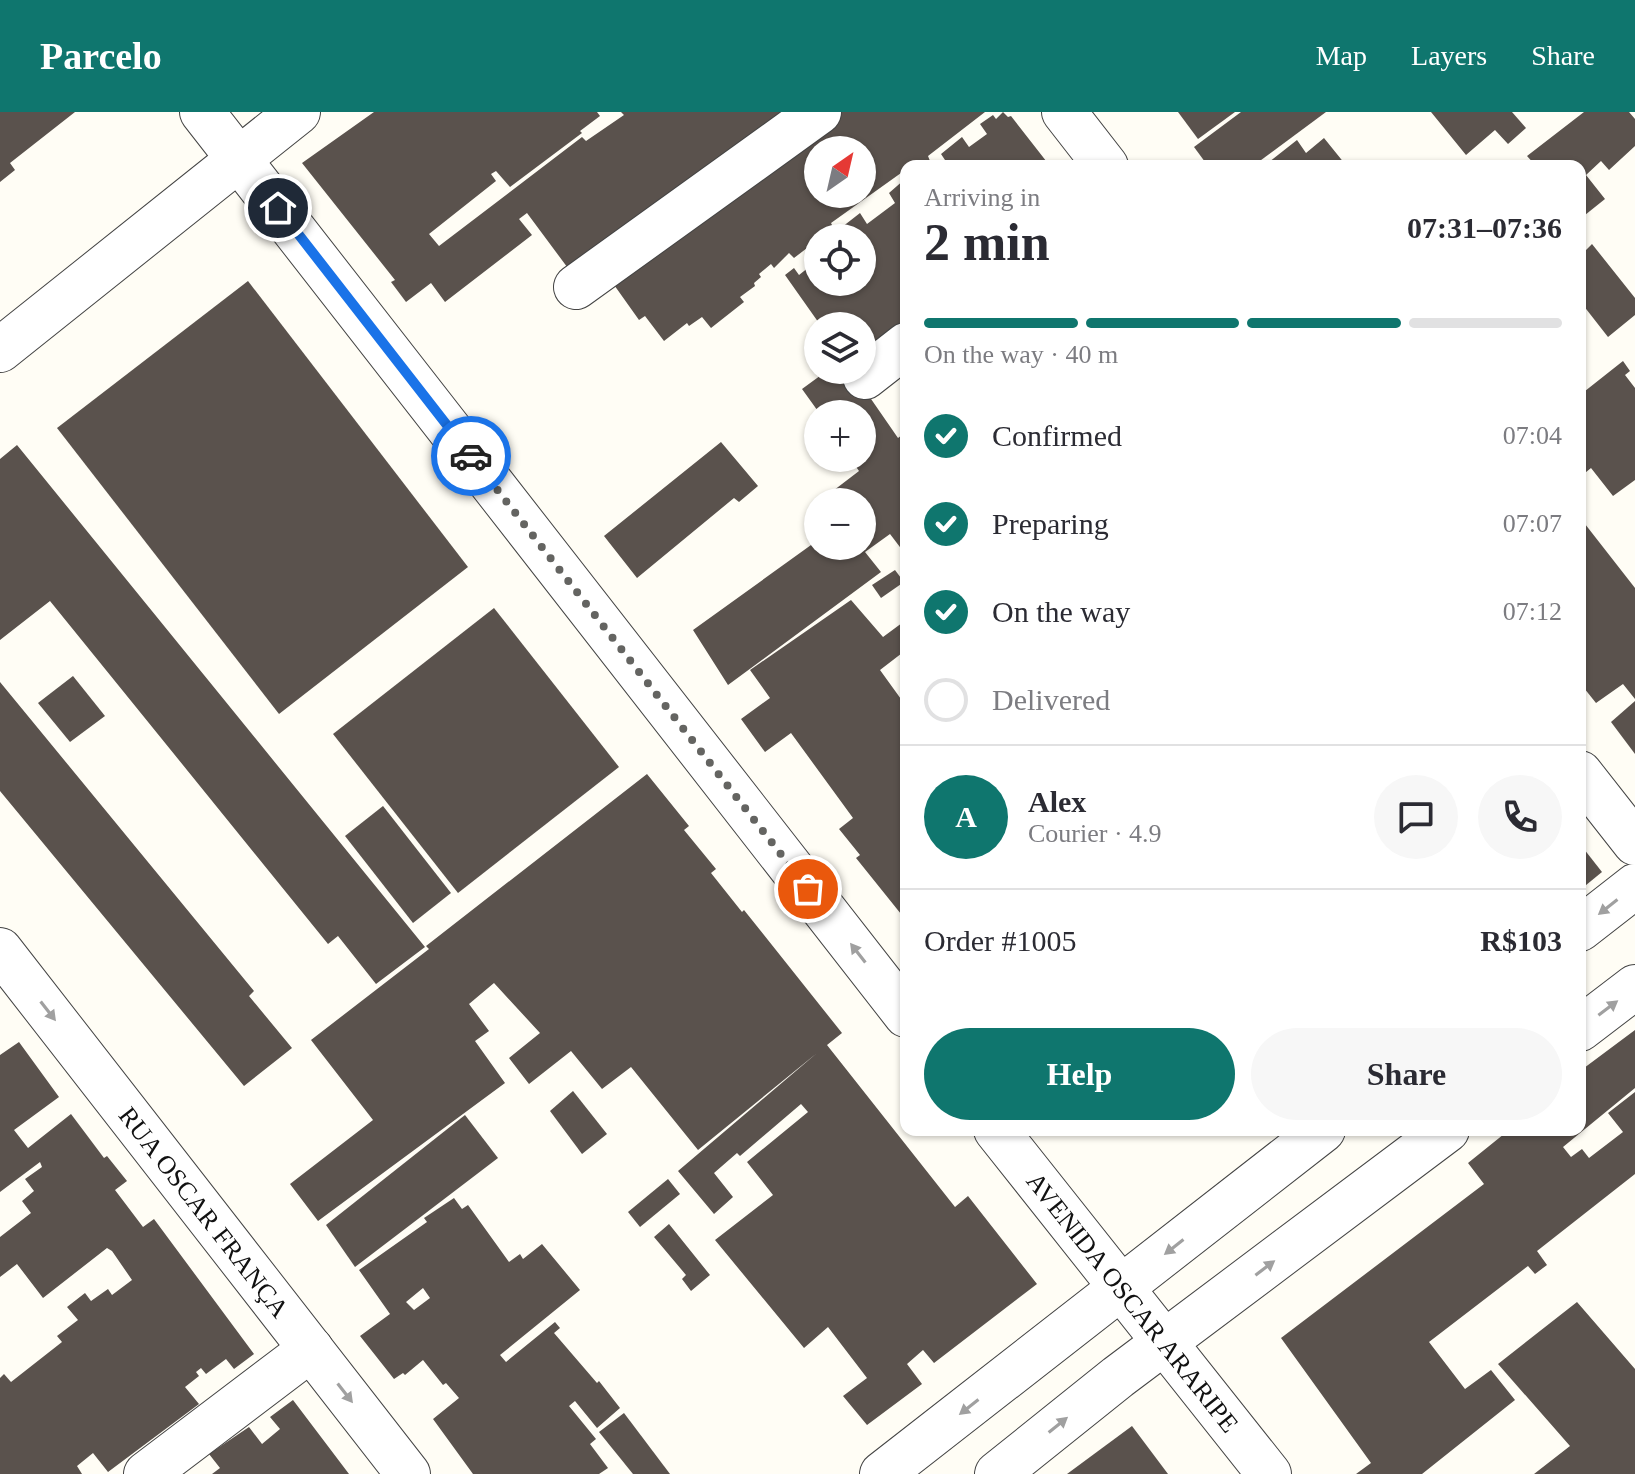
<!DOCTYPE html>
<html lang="en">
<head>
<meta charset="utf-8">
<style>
  :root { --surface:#fff; --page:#f7f7f7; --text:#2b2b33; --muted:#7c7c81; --line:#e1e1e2; --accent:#0f766e }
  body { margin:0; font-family:Georgia,serif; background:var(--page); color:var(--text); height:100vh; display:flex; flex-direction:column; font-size:30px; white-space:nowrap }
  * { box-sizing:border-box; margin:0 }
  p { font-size:26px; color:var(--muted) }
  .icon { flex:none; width:44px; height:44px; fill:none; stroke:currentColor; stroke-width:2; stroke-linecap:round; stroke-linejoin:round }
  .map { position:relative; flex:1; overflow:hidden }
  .details { position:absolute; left:900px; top:48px; width:686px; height:976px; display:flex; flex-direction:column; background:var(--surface); border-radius:16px; box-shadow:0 2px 6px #0004 }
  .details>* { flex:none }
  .needle { width:52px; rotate:34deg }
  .tools { position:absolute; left:804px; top:24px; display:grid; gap:16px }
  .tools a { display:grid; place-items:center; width:72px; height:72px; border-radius:50%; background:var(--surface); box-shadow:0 2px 6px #0004; font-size:40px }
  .pin { position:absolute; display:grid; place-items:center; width:68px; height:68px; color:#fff; margin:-34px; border:4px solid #fff; border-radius:50%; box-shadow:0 2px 8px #0007 }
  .courier { position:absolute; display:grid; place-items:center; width:80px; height:80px; margin:-40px; border:6px solid #1a73e8; border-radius:50%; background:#fff; color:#222; box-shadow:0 2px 10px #0007 }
  .headline em { font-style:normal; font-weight:800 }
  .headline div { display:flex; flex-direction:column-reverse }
  .headline { display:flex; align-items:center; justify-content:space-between; height:136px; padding:0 24px }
  h1 { font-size:52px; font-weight:800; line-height:60px }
  .bar { display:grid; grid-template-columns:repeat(4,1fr); gap:12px 8px; align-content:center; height:96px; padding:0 24px }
  .bar i { height:10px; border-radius:6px; background:var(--line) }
  .bar .on { background:var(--accent) }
  .bar p { grid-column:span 4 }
  .line { display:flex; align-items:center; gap:20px; padding:0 24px; border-top:2px solid var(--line) }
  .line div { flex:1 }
  .round { display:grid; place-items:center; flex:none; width:84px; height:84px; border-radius:42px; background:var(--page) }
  ol { padding:0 24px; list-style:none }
  li { display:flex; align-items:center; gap:24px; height:88px }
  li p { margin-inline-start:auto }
  li .icon { padding:8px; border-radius:50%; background:var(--accent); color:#fff; stroke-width:4 }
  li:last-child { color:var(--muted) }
  li i { width:44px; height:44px; border:4px solid var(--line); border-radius:50% }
  .cta { display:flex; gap:16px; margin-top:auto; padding:16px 24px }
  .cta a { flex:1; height:92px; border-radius:48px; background:var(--accent); color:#fff; font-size:32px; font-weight:800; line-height:92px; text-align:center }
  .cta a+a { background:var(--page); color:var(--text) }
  header { display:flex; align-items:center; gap:48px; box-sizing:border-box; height:112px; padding:0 40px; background:var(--accent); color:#fff }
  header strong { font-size:38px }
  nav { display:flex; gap:44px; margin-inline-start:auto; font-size:28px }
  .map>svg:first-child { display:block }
  .building { fill:#5a524d; fill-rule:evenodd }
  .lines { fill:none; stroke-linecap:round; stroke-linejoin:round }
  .minor-casing { stroke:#444; stroke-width:46 }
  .minor { stroke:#fff; stroke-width:44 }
  .oneway { fill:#a0a0a0 }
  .done { stroke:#646461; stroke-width:8; stroke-dasharray:0 14.4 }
  .route { stroke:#1a73e8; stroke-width:10 }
  .labels { text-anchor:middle; stroke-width:8; stroke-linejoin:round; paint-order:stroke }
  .street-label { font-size:26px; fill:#111; stroke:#fff }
</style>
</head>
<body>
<header>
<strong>Parcelo</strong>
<nav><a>Map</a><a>Layers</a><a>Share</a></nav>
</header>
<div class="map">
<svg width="1635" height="1362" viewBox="0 0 1635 1362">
  <rect width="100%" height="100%" fill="#fffdf5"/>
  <g class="building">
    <polygon points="0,0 75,0 10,51 15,58 0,70"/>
    <polygon points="374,0 597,0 600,4 580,19 582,21 510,75 496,59 491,62 496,69 429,122 439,134 582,25 586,29 624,3 621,0 809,0 576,167 527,101 519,107 532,123 445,190 431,171 406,190 391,170 395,168 302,51"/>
    <path d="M834 0H985L928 44 930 49 924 54H906V217L862 250V214H821L785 163 794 156 799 163 818 148V170H862V126H828L860 101 867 112 895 91 889 81 905 67 901 61 831 111 833 115 822 124 824 126H818V134L814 137 811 133 794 146 789 141 774 156 771 152 759 162 761 165 754 171 755 174 740 185 744 190 711 216 702 205 689 214 687 211 664 229 645 204 639 208 607 163ZM818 38H862V82H818Z"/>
    <polygon points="1003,0 1008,5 1011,4 1050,54 949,54 941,42 962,25 969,35 987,22 980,12 993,3 996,7"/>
    <polygon points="1178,0 1235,0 1198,27"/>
    <polygon points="1241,0 1326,0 1253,54 1208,54 1194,35"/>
    <polygon points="1431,0 1512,0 1526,16 1508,32 1495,18 1466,43"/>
    <polygon points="1584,0 1629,0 1635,7 1635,34 1609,58 1601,49 1586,63 1605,87 1580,107 1580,54 1536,54 1527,44"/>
    <polygon points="1324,26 1345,52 1342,54 1264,54 1297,28 1306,41"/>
    <polygon points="1580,131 1586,138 1592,132 1635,186 1635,203 1608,225 1583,193 1580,194"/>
    <polygon points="248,169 468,455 279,602 57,316"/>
    <polygon points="1623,249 1630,259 1625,263 1635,276 1635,368 1613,384 1591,356 1580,365 1580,283"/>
    <polygon points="828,258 851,258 898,326 906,320 906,443 890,422 865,440 881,460 728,573 693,518 818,428 818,434 862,434 862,390 829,390 825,385 859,359 850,346 862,346 862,302 820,302 802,277"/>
    <polygon points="721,330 758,374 739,390 734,386 637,466 604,424"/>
    <polygon points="17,333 425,835 376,872 338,824 328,832 50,489 0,528 0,347"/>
    <polygon points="1585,412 1635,476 1635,587 1623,572 1596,591 1580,571 1580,416"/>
    <polygon points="895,458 904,470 881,486 872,473"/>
    <polygon points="851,488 883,525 906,508 906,538 880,558 906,594 906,798 901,802 856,746 860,743 839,717 853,706 791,621 765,640 741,607 770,586 750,558"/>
    <polygon points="494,496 619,655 458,781 333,622"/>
    <polygon points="73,564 105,604 70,630 38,591"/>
    <polygon points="0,570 254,879 249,884 292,936 244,974 0,679"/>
    <polygon points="1635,589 1635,642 1611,610"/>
    <polygon points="647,662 689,714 684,718 716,757 711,761 742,800 744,798 842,921 827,933 955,1095 968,1084 1037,1172 934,1251 923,1238 907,1252 922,1272 867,1313 843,1284 867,1266 828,1215 804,1236 715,1128 773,1083 747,1050 808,1000 801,992 740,1044 737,1041 714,1061 733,1085 714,1102 678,1059 817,941 698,1038 631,955 602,977 571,939 529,972 509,946 540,921 494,871 469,892 489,919 475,929 505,971 318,1109 290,1072 373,1008 311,928 429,837 426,834"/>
    <polygon points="383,694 451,781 413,811 345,724"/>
    <polygon points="1580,732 1602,760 1580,778"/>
    <polygon points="1635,918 1635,976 1563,1035 1571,1045 1582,1037 1589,1046 1623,1020 1608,1001 1635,980 1635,1062 1537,1139 1547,1153 1535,1162 1528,1154 1429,1230 1465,1277 1491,1258 1515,1288 1422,1362 1356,1362 1371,1351 1281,1226 1484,1072 1468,1051 1509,1018 1580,1018 1580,959"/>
    <polygon points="19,930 59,985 14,1018 28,1036 71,1002 104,1046 107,1044 127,1069 115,1078 143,1115 154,1107 254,1242 234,1257 226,1247 206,1262 201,1256 196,1260 199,1264 185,1275 199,1292 108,1360 93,1341 77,1354 82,1362 0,1362 0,1266 4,1262 11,1270 62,1230 57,1224 78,1208 67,1195 85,1181 91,1189 108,1177 112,1183 132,1168 112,1139 107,1136 43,1186 17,1152 0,1165 0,1125 31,1101 22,1089 34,1079 25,1067 42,1055 40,1050 0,1080 0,943"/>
    <polygon points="573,979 607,1022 582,1042 550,999"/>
    <polygon points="465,1003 498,1046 355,1155 326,1113"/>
    <polygon points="668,1067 680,1082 640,1115 628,1100"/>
    <path d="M454 1086 462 1097 468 1093 509 1150 520 1142 523 1147 542 1132 580 1178 500 1243 506 1250 555 1210 560 1216 554 1221 597 1271 599 1269 620 1296 597 1316 575 1289 569 1294 596 1327 590 1332 608 1356 599 1362H473L433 1307 459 1286 446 1271 443 1273 423 1248 405 1263 403 1261 394 1267 360 1224 390 1202 359 1158 427 1110 424 1106ZM423 1176 430 1186 414 1198 406 1190Z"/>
    <polygon points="669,1112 710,1163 691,1179 682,1167 686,1163 654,1125"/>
    <polygon points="1577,1190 1635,1257 1635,1362 1534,1362 1570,1334 1498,1252"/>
    <polygon points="293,1288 349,1362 212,1362 220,1356 209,1342 249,1315 262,1332 280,1317 270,1305"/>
    <polygon points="624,1301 670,1362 633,1362 599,1320"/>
    <polygon points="1132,1314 1168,1362 1067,1362"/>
  </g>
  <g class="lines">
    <g class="minor-casing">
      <g id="minor">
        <polyline points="202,0 906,903"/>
        <polyline points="1064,0 1106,54"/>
        <polyline points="576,175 819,0"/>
        <polyline points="0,238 298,0"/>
        <polyline points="865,265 906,233"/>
        <polyline points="1580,661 1635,731"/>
        <polyline points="1580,817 1635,774"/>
        <path id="s1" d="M0 838 408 1362"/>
        <polyline points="1580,917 1635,875"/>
        <path id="s2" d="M996 1018 1269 1362"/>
        <polyline points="146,1362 311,1237"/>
        <polyline points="882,1362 1323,1018"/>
        <polyline points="997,1362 1118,1265 1447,1018"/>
      </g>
    </g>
    <use href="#minor" class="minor"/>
  </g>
  <defs><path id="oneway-solid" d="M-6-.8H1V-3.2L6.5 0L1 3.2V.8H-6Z" transform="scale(2)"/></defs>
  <g class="oneway">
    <use href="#oneway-solid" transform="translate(1608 795) rotate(142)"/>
    <use href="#oneway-solid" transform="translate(858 841) rotate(-128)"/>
    <use href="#oneway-solid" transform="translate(1608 896) rotate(-37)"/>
    <use href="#oneway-solid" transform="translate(48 899) rotate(52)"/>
    <use href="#oneway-solid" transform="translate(1174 1135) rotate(142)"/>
    <use href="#oneway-solid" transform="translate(1265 1156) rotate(-37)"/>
    <use href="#oneway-solid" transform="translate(345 1281) rotate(52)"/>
    <use href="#oneway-solid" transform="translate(969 1295) rotate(142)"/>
    <use href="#oneway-solid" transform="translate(1058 1313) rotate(-39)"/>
  </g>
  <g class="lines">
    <polyline class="done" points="471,344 808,777"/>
    <polyline class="route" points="278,96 471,344"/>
  </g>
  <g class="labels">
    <g class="street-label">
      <text dy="9" stroke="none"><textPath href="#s1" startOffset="332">RUA OSCAR FRANÇA</textPath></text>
      <text dy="9" stroke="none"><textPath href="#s2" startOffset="220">AVENIDA OSCAR ARARIPE</textPath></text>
    </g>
  </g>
</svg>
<div class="tools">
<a><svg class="needle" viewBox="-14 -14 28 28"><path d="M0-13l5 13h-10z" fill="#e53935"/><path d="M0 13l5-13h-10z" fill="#7c7c81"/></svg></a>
<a><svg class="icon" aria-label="locate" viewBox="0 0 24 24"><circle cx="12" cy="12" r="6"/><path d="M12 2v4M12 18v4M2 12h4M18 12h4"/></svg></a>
<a><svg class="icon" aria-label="layers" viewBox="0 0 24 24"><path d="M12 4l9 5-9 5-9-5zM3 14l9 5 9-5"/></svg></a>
<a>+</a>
<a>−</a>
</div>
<div class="pin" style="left:808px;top:777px;background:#ea580c"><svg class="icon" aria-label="bag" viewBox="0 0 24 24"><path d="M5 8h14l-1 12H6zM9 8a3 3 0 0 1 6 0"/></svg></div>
<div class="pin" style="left:278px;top:96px;background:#1f2937"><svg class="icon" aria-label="home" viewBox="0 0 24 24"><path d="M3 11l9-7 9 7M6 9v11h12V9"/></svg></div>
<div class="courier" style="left:471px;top:344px"><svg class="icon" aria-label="car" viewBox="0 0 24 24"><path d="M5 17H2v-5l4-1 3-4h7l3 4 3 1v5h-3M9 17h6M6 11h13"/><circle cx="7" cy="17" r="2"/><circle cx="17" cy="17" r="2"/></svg></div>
<section class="details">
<div class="headline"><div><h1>2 min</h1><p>Arriving in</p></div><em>07:31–07:36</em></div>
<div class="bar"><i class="on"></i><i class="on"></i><i class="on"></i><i></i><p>On the way · 40 m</p></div>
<ol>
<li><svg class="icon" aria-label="check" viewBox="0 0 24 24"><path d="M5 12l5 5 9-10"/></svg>Confirmed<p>07:04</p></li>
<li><svg class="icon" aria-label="check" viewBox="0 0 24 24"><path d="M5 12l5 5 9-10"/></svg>Preparing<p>07:07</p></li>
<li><svg class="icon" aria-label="check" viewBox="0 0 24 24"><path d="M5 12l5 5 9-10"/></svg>On the way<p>07:12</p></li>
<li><i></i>Delivered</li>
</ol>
<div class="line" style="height:144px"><b class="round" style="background:var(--accent);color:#fff">A</b><div><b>Alex</b><p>Courier · 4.9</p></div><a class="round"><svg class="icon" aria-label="chat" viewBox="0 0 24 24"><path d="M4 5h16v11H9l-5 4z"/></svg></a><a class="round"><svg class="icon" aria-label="phone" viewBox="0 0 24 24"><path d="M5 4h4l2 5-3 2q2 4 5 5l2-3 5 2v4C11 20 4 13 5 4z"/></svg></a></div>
<div class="line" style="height:104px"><div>Order #1005</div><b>R$103</b></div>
<div class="cta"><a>Help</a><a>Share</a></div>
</section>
</div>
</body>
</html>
